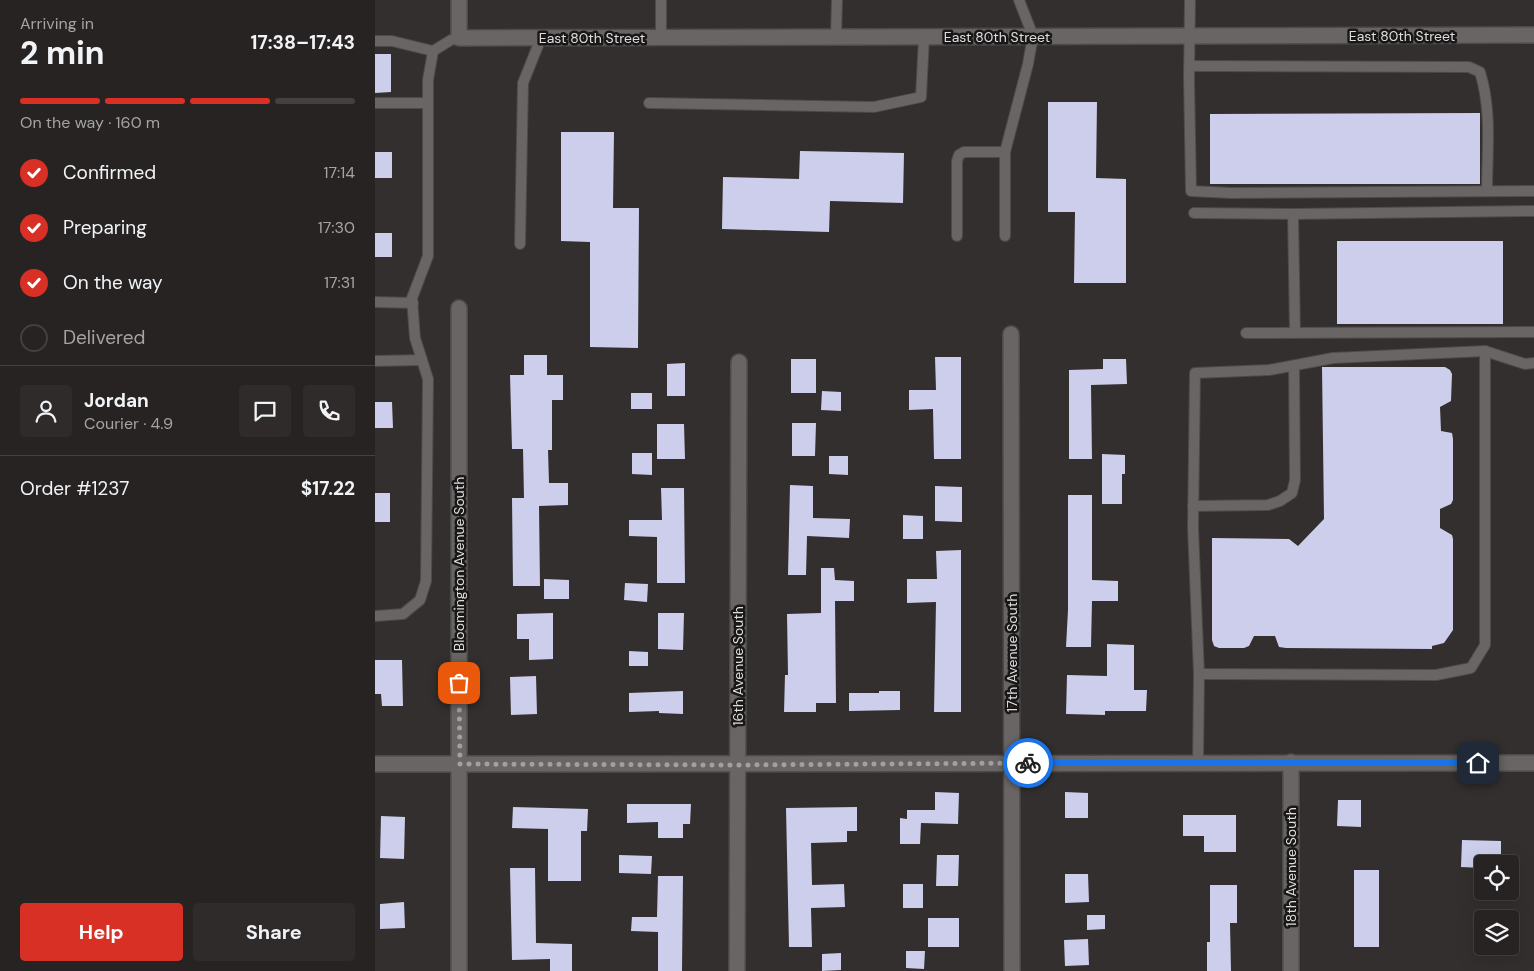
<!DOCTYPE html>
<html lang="en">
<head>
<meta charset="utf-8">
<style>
  :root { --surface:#262322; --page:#2e2b2a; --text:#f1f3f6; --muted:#a4a4a5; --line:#424040; --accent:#d93025 }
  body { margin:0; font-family:"DM Sans",sans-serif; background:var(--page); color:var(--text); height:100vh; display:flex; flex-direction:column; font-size:19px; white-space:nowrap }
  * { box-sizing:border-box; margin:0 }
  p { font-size:16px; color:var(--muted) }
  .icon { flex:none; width:28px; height:28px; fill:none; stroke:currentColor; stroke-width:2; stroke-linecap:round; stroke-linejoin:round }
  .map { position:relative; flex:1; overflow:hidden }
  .drawer { display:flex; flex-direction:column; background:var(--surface); width:375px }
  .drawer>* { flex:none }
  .tools { position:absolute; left:1099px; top:855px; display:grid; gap:10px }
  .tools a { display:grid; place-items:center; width:45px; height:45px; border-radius:5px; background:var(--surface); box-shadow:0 5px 20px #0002,0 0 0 1px var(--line); font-size:25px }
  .pin { position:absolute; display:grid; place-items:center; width:42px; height:42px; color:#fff; margin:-21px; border-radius:10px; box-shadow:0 2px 8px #0006 }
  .courier { position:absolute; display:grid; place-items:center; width:50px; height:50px; margin:-25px; border:4px solid #1a73e8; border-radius:50%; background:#fff; color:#222; box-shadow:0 1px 6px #0007 }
  .headline em { font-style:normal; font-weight:700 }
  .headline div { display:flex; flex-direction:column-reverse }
  .headline { display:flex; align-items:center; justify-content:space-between; height:85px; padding:0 20px }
  h1 { font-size:32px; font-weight:700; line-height:38px }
  .bar { display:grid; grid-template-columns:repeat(4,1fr); gap:8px 5px; align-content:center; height:60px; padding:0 20px }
  .bar i { height:6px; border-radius:4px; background:var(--line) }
  .bar .on { background:var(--accent) }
  .bar p { grid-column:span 4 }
  .line { display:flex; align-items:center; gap:12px; padding:0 20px; border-top:1px solid var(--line) }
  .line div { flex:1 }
  .round { display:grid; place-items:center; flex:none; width:52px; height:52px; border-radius:5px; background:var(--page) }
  ol { padding:0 20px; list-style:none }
  li { display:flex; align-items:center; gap:15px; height:55px }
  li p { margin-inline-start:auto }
  li .icon { padding:5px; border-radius:50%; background:var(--accent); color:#fff; stroke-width:4 }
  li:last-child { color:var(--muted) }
  li i { width:28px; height:28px; border:2px solid var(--line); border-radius:50% }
  .action { display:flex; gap:10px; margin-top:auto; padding:10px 20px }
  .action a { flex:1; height:58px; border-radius:5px; background:var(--accent); color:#fff; font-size:20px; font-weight:700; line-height:58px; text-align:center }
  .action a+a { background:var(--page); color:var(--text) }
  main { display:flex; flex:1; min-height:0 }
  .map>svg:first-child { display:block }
  .building { fill:#cdceeb }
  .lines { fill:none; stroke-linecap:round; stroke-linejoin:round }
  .service-casing { stroke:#4d4a49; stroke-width:12 }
  .minor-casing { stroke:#4d4a49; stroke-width:18 }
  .tertiary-casing { stroke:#4d4a49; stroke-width:18 }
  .service { stroke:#686564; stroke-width:10 }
  .minor { stroke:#686564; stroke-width:15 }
  .tertiary { stroke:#686564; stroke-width:15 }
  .done { stroke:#a2a09f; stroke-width:5; stroke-dasharray:0 9 }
  .route { stroke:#1a73e8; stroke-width:6 }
  .labels { text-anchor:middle; stroke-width:5; stroke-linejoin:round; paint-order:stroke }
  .street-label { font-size:14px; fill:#dedddc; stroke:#191717 }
</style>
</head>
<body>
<main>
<section class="drawer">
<div class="headline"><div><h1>2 min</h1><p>Arriving in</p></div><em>17:38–17:43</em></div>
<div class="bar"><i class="on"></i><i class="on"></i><i class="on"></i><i></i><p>On the way · 160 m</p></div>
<ol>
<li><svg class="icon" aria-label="check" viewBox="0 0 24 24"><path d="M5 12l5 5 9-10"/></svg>Confirmed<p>17:14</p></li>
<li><svg class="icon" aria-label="check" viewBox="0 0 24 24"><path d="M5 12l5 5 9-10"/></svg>Preparing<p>17:30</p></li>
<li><svg class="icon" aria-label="check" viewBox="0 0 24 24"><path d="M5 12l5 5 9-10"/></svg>On the way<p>17:31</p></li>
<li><i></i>Delivered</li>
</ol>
<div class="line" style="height:90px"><a class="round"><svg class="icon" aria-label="person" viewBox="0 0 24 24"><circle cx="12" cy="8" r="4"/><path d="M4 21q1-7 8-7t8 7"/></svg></a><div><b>Jordan</b><p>Courier · 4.9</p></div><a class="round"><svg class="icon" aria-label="chat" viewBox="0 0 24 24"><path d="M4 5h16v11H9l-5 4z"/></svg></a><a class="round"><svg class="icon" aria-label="phone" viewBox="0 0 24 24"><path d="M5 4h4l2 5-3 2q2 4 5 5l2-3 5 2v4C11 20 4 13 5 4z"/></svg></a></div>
<div class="line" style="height:65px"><div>Order #1237</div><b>$17.22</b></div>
<div class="action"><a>Help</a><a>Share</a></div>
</section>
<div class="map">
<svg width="1159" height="971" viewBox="0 0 1159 971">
  <rect width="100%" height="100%" fill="#322f2e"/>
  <g class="building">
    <polygon points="0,54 16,54 16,92 0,93"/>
    <polygon points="673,102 722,102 721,178 751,179 751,283 699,283 700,212 673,212"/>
    <polygon points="1105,113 1105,184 835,184 835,114"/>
    <polygon points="186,132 239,132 238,208 264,208 263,348 215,347 215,242 186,241"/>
    <polygon points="425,151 529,153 528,203 455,201 454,232 347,229 348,177 424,179"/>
    <rect x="0" y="152" width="17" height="26"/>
    <rect x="0" y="233" width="17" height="24"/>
    <rect x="962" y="241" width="166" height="83"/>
    <polygon points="149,355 172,355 172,375 188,375 188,400 177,400 177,450 173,450 174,483 193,483 193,505 164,506 165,586 138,586 137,498 149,498 148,449 137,449 135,375 149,375"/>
    <polygon points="560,357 586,357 586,459 559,459 558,409 534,410 534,390 561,390"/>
    <rect x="416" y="359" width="25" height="34"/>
    <polygon points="728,359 751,359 752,384 716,385 717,459 694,459 694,370 728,369"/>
    <polygon points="310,363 310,396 292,396 292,364"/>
    <polygon points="947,367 1070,367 1075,370 1077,374 1076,401 1065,407 1066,431 1077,433 1078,439 1078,500 1076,504 1065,509 1065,528 1077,535 1078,539 1078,630 1069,643 1057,646 1057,649 911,648 904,647 900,636 879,636 874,646 869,648 844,648 839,646 837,640 837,538 914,539 923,546 949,519"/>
    <polygon points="447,391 466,392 466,411 446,410"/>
    <rect x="256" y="393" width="21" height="16"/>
    <polygon points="0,402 17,402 18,428 0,428"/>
    <polygon points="417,423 441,423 440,456 417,456"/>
    <polygon points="282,424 309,424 310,459 282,459"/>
    <polygon points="257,453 277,453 277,475 257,474"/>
    <polygon points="727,454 750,455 750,474 747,474 747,504 727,504"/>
    <polygon points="454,456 473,456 473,475 454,474"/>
    <polygon points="415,485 438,486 438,518 475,519 474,538 432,536 431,575 413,575"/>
    <polygon points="560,486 587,487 587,522 560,521"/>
    <polygon points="286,488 309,488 310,583 282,583 282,537 254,536 254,520 287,520"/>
    <rect x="0" y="493" width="15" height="29"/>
    <polygon points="693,495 717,495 717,580 743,581 743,601 717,601 716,647 691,647 693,610"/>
    <polygon points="528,515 548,516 548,539 528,539"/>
    <polygon points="586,550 586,712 559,712 561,602 532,603 532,579 562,579 561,551"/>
    <polygon points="446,568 459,568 460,580 479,581 479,601 460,601 461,703 441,703 441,712 409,712 410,675 413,675 412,614 446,613"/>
    <polygon points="169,579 194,580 194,599 169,599"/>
    <polygon points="250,583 273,584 272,602 249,600"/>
    <polygon points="178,613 178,659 154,660 154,639 142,639 142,614"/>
    <polygon points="283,613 309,613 308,650 283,649"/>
    <polygon points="732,644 759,645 759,690 772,690 771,711 730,711 730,715 691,714 692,675 732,676"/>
    <polygon points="254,651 273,652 273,666 254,666"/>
    <polygon points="0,660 27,660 28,706 7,706 6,694 0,694"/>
    <polygon points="161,676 162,714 136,715 135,677"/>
    <polygon points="308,691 308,714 284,713 284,711 254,712 254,693"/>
    <polygon points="504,691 525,691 525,710 474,711 474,693 504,693"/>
    <polygon points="560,792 584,793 583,824 546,823 545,844 525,844 525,818 532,819 532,810 560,810"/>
    <polygon points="690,792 713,793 713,818 690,818"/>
    <polygon points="963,800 986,800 986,827 962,826"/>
    <polygon points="252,804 316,804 315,824 308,824 308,838 283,838 283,822 252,823"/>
    <polygon points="138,807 213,809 212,831 206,831 206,881 173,881 173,829 137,828"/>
    <polygon points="482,807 482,831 472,831 472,842 436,843 437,885 469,884 470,907 436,908 437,947 414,947 411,808"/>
    <polygon points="808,815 861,815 861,852 829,852 829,836 808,836"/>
    <polygon points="6,816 30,817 29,859 5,858"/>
    <polygon points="1087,840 1126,841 1126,864 1108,864 1108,868 1086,867"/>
    <polygon points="244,855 277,856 276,874 244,873"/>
    <polygon points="562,855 584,855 583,886 561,886"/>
    <polygon points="135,868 160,868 161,943 197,944 197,971 175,971 175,959 137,960"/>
    <rect x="979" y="870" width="25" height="77"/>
    <polygon points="690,874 713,874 714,902 690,903"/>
    <polygon points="283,876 308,876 307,971 283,971 283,932 256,931 257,917 282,917"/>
    <rect x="528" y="884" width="20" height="24"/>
    <polygon points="835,885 862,885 862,923 855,923 856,971 832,971 832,942 835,942"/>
    <polygon points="29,902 30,928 5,929 5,904"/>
    <polygon points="712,915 730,915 730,929 712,930"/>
    <rect x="553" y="918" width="31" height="29"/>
    <polygon points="713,939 714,965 690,966 689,940"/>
    <polygon points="531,951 550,951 549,969 531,968"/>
    <polygon points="466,953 466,970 447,971 447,954"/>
  </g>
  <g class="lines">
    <g class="service-casing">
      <g id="service">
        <polyline points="286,0 286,37"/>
        <polyline points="815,0 814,79 816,191 856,193 1159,191"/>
        <polyline points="461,37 462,0"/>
        <polyline points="0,41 17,41 58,51"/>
        <path d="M814 66 1094 67 1105 72C1117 110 1112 152 1112 191"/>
        <polyline points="0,103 53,103"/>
        <polyline points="274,103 499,107 546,97 549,37"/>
        <polyline points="819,213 918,214 1159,211"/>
        <polyline points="918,214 920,333"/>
        <polyline points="582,236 582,161 584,155 589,152 630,152"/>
        <polyline points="630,236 630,152 653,64 658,36 644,0"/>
        <polyline points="145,244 148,83 166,38"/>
        <polyline points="0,302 38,303"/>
        <polyline points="871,333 1159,332"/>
        <polyline points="0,361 47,360"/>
        <polyline points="818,506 893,505 905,501 917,493 920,480 919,366"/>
        <polyline points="0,616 28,614 45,600 51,581 53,379 40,338 37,298 53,256 53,80 58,51 76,40 84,38"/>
        <polyline points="824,674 1061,675 1096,668 1110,645 1110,351"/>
        <polyline points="823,763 824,674 818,528 820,373 894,370 958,358 1110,351 1150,364 1159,363"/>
      </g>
    </g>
    <g class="minor-casing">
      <g id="minor">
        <polyline points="84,0 84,38 1159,35"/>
        <polyline points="84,308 84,971"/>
        <polyline points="636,334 637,971"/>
        <polyline points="916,762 916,971"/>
        <polyline points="362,971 364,362"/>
      </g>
    </g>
    <g class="tertiary-casing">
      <polyline id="tertiary" points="0,764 1159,763"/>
    </g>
    <use href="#service" class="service"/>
    <use href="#minor" class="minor"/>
    <use href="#tertiary" class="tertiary"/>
  </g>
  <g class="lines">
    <polyline class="done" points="84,683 85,764 362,765 653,763"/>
    <polyline class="route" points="653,763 1103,763"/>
  </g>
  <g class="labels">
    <g class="street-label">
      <text x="1027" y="41">East 80th Street</text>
      <text x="622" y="42">East 80th Street</text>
      <text x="217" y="43">East 80th Street</text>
      <text transform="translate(84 564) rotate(-90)" y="5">Bloomington Avenue South</text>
      <text transform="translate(637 653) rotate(-90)" y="5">17th Avenue South</text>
      <text transform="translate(363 666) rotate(-90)" y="5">16th Avenue South</text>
      <text transform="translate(916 867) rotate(-90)" y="5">18th Avenue South</text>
    </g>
  </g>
</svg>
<div class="tools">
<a><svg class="icon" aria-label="locate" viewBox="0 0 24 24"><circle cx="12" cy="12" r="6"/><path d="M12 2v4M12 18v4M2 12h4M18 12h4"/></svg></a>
<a><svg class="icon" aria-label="layers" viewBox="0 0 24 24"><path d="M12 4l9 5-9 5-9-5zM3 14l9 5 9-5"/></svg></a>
</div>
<div class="pin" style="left:84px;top:683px;background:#ea580c"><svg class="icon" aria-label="bag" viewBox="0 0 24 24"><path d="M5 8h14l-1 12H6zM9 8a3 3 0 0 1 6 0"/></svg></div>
<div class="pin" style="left:1103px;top:763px;background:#1f2937"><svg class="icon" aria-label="home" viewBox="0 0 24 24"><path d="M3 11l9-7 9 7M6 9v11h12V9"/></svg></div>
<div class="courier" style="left:653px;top:763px"><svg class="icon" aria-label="bike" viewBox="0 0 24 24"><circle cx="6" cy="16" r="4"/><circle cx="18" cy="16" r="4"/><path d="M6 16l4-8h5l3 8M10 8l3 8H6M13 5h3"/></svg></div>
</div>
</main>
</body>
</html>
